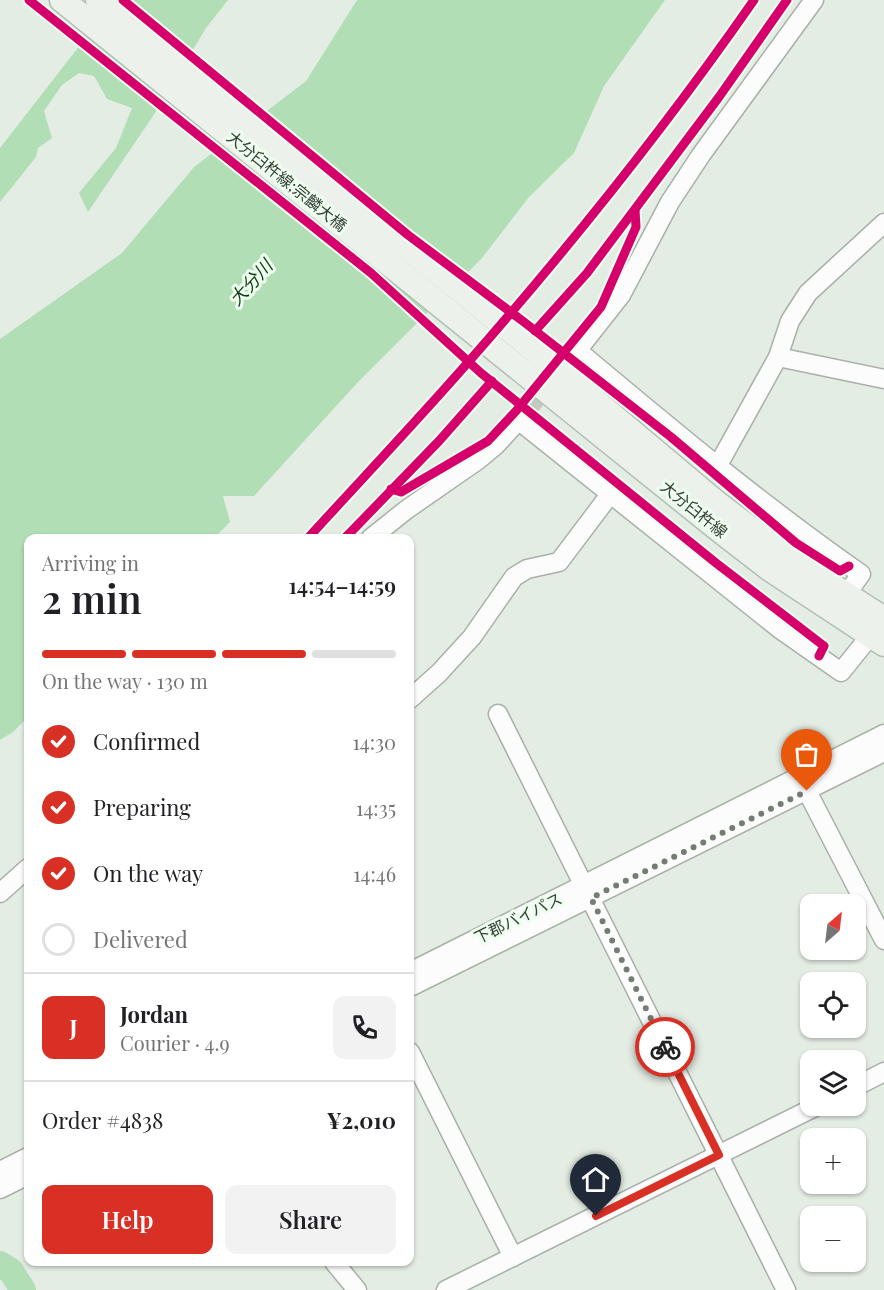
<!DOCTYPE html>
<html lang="en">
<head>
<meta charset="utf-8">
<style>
  :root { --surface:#fff; --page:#f2f2f2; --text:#202124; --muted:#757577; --line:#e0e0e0; --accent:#d93025 }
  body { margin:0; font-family:"Playfair Display","Noto Sans JP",serif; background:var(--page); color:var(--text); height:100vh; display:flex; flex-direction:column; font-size:22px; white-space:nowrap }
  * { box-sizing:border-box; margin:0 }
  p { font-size:20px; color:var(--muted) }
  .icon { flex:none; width:33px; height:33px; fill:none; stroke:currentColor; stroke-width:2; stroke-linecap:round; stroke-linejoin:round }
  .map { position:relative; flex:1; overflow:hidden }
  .panel { position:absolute; left:24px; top:534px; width:390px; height:732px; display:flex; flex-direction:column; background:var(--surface); border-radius:12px; box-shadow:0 2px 4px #0004 }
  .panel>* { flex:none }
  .needle { width:39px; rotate:28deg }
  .fabs { position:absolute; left:800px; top:894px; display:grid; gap:12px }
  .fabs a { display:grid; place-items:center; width:66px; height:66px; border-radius:12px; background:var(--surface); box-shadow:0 2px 4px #0004; font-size:30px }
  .pin { position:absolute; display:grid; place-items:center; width:51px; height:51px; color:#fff; margin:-62px -26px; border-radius:50% 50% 50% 0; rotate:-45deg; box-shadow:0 0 6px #0007 }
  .pin .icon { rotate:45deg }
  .courier { position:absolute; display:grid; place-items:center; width:60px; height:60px; margin:-30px; border:4px solid #d93025; border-radius:50%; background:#fff; color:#222; box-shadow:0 2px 8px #0007 }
  .summary em { font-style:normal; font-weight:600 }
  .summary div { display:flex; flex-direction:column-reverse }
  .summary { display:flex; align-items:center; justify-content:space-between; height:102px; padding:0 18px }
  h1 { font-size:39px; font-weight:600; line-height:45px }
  .bar { display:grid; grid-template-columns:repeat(4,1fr); gap:9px 6px; align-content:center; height:72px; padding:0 18px }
  .bar i { height:8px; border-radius:4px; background:var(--line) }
  .bar .selected { background:var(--accent) }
  .bar p { grid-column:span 4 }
  .line { display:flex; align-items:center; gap:15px; padding:0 18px; border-top:2px solid var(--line) }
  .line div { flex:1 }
  .round { display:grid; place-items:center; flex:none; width:63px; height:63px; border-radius:12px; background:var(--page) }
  ol { padding:0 18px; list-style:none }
  li { display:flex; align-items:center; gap:18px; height:66px }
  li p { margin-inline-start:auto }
  li .icon { padding:6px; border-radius:50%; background:var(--accent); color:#fff; stroke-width:4 }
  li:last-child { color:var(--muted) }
  li i { width:33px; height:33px; border:3px solid var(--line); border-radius:50% }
  .cta { display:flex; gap:12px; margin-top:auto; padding:12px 18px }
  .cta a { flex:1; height:69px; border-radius:12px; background:var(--accent); color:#fff; font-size:24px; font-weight:600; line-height:69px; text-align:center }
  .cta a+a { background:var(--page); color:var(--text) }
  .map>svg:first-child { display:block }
  .water { fill:#b2deb6 }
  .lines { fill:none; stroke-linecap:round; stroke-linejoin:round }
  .river { stroke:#b2deb6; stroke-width:26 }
  .minor-tunnel { stroke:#c2cac2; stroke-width:18; stroke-dasharray:18 9; stroke-linecap:butt }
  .minor-casing { stroke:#a9b0a9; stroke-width:21 }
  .major-casing { stroke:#b2bfb4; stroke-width:27 }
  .minor { stroke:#fbfcfb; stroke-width:18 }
  .major { stroke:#ecf1ec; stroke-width:24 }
  .cycleway-casing { stroke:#edfeee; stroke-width:13 }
  .cycleway { stroke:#d6006c; stroke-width:9 }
  .done { stroke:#747c74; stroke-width:6; stroke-dasharray:0 10.8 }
  .route { stroke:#d93025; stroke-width:8 }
  .labels { text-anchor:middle; stroke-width:6; stroke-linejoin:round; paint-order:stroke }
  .street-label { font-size:16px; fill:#383f38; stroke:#edfeee }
  .water-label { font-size:18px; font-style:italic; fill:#103a17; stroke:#edfeee }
</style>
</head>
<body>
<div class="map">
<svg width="884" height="1290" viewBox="0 0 884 1290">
  <rect width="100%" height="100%" fill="#e4ede4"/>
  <g class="water">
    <polygon points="115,0 228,0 206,28 153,116 88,212 79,193 116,148 132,108 107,99 94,76 79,73 62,85 44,111 52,138 38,148 36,157 0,202 0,148"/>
    <polygon points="357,0 665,0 604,86 574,153 529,197 482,258 359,381 254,496 223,496 230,522 214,538 28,538 28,717 13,732 0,740 0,339 122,253 194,167 306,81"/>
  </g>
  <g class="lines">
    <polyline class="river" points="0,1264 11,1271 23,1290"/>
    <polyline class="minor-tunnel" points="525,413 553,380"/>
    <g class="minor-casing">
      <g id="minor">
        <path d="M578 351C670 428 762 505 861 574L846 595"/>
        <polyline points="573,356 621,295 670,202 701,155 814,0"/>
        <polyline points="778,357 884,379"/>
        <polyline points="518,420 781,630 841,672 870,636"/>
        <polyline points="717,467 778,357 790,321 808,293 884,223"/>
        <polyline points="371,538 406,510 478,460 496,445 525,413"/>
        <polyline points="410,699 439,673 472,637 514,577 527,569 559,562 611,493"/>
        <polyline points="498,714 786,1290"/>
        <polyline points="807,791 884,940"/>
        <polyline points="0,893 28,868"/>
        <polyline points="410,972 884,734"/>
        <polyline points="410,987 884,752"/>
        <polyline points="410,1052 513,1257"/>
        <polyline points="855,1087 884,1072"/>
        <polyline points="0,1171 28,1157"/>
        <polyline points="0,1189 28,1175"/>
        <polyline points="334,1262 357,1290"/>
        <polyline points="446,1290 817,1106"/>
      </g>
    </g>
    <g class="major-casing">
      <g id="major">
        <polyline points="62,0 717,528 770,569 884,644"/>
        <polyline points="98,0 526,343 714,501 786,556 884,619"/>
      </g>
    </g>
    <use href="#minor" class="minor"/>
    <use href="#major" class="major"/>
    <g class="cycleway-casing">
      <g id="cycleway">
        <polyline points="29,0 371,273 481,373 716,563 824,646 819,656"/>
        <polyline points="123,0 408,235 524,322 671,437 796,543 840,571 849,566"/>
        <polyline points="535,331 587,273 719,97 787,0"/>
        <polyline points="391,489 401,492 488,441 516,411 601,307 636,227 635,210"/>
        <path d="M308 538C360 481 413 425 464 367 567 250 665 128 754 0"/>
        <polyline points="345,538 439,441 492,381"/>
      </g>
    </g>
    <use href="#cycleway" class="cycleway"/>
  </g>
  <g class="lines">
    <polyline class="done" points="665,1047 591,898 807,791"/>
    <polyline class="route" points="596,1216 719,1155 665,1047"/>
  </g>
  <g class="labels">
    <g class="street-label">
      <text transform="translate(287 181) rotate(39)" y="6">大分臼杵線;宗麟大橋</text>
      <text transform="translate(694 509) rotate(39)" y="6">大分臼杵線</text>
      <text transform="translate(518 918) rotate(-26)" y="6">下郡バイパス</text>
    </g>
    <g class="water-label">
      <text transform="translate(251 283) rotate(-48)" y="6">大分川</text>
    </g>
  </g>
</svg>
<div class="fabs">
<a><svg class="needle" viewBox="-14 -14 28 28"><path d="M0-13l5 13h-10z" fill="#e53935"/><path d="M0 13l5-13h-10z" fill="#757577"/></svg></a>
<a><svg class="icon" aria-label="locate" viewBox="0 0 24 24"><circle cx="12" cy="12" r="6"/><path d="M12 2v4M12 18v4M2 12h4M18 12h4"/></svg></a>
<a><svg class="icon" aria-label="layers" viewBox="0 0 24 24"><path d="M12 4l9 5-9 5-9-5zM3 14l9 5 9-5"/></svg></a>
<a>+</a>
<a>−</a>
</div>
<div class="pin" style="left:807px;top:791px;background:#ea580c"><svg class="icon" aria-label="bag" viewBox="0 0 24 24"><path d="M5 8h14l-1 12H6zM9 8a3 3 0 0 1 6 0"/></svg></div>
<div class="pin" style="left:596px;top:1216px;background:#1f2937"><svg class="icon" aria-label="home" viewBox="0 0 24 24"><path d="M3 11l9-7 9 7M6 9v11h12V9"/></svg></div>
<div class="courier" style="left:665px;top:1047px"><svg class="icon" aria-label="bike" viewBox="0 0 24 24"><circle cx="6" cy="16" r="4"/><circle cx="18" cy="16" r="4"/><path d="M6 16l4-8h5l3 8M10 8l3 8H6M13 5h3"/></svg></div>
<section class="panel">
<div class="summary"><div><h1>2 min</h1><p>Arriving in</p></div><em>14:54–14:59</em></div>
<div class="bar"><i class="selected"></i><i class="selected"></i><i class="selected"></i><i></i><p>On the way · 130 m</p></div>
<ol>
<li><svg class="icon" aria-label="check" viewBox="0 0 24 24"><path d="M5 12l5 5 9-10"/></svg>Confirmed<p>14:30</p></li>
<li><svg class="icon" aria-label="check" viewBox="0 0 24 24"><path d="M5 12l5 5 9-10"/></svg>Preparing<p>14:35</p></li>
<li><svg class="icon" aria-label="check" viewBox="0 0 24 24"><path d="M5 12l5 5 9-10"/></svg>On the way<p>14:46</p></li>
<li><i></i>Delivered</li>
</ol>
<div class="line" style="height:108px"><b class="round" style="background:var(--accent);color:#fff">J</b><div><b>Jordan</b><p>Courier · 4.9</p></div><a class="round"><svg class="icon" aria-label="phone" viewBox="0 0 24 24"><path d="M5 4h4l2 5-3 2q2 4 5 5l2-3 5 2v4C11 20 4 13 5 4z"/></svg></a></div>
<div class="line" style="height:78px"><div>Order #4838</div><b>¥2,010</b></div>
<div class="cta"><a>Help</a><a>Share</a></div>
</section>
</div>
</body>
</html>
